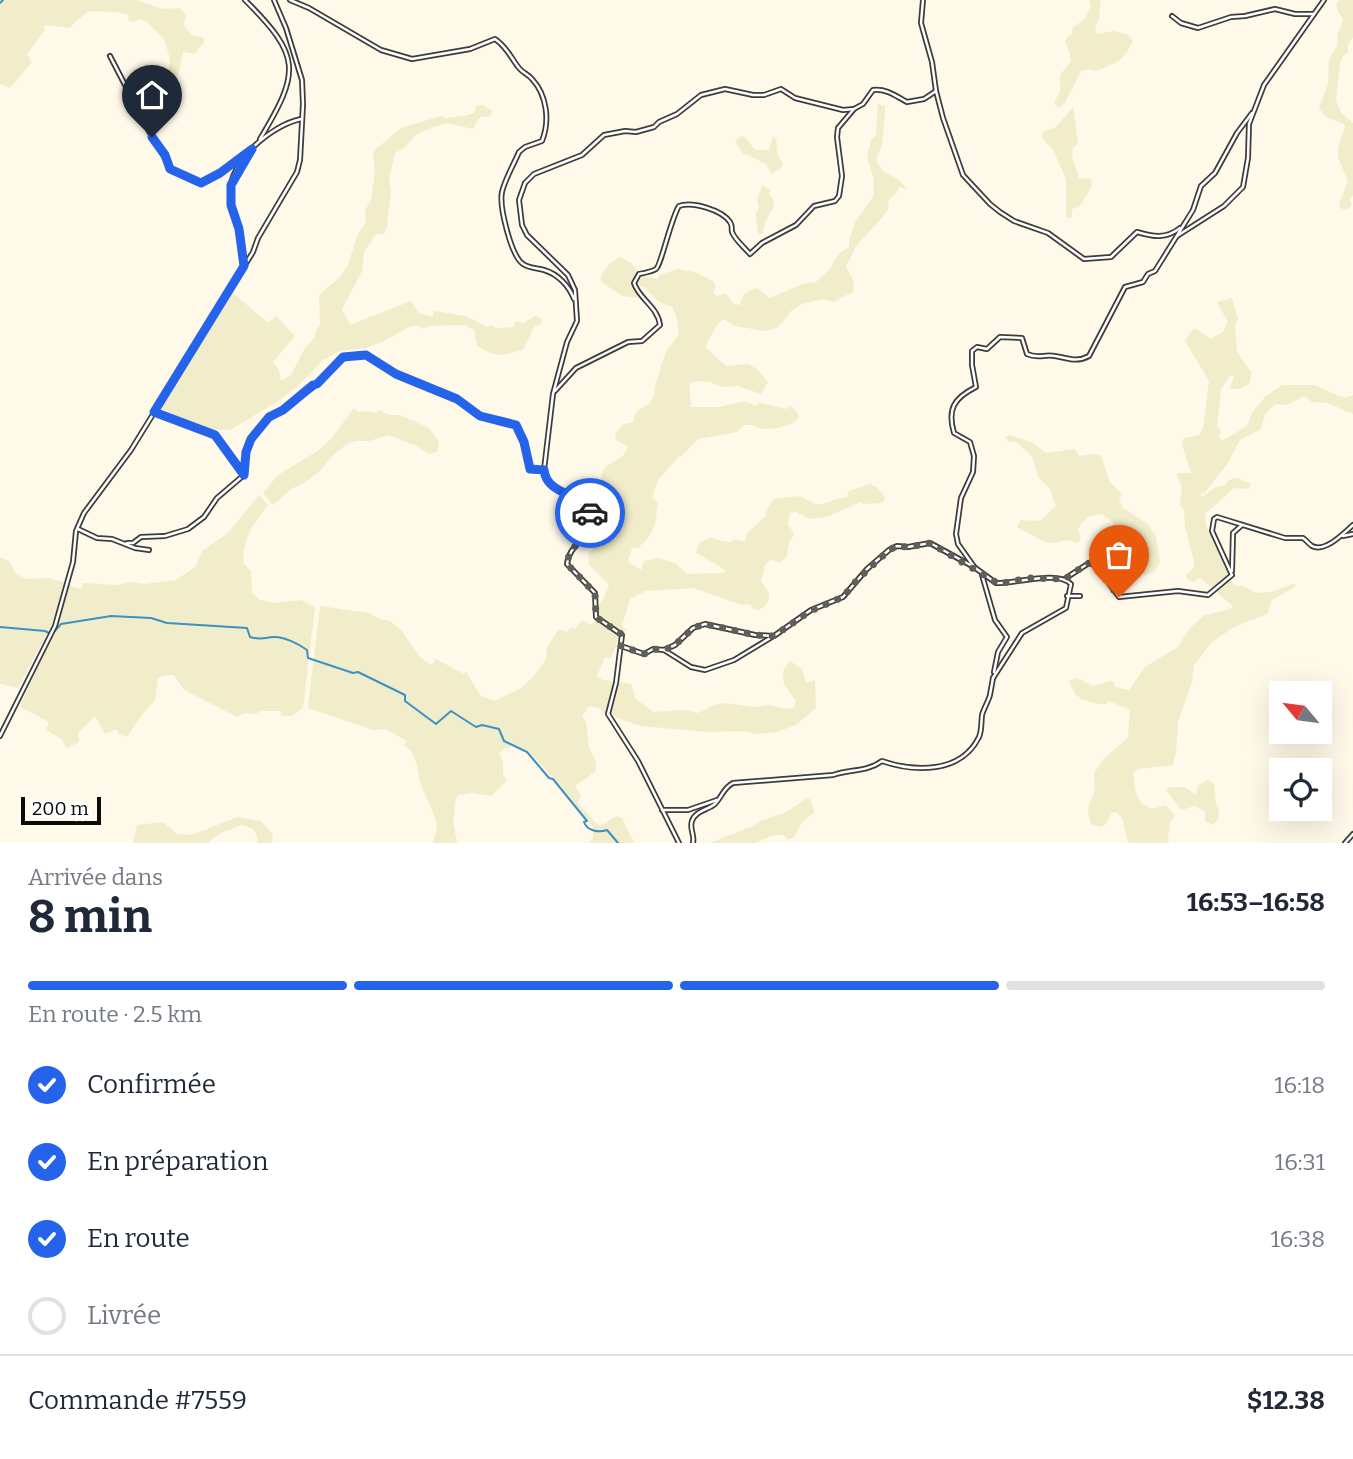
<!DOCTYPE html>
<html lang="fr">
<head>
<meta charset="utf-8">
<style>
  :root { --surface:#fff; --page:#f2f2f3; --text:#1f2937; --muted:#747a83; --line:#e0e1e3; --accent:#2563eb }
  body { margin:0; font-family:Bitter,serif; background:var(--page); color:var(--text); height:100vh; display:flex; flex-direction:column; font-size:26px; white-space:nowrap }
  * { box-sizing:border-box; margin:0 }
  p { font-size:23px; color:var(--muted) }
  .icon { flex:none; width:38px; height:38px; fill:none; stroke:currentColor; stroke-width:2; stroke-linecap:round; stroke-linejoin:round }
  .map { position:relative; height:843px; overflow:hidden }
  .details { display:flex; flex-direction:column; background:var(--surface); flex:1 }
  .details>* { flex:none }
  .needle { width:46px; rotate:299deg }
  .controls { position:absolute; left:1269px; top:681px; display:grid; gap:14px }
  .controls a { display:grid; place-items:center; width:63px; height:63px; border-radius:0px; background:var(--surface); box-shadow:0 7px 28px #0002; font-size:35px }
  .scale { position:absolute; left:21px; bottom:18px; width:80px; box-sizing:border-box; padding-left:7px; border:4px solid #0a0a0a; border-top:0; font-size:19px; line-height:24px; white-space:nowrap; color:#0a0a0a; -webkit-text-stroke:5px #fff; paint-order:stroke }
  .pin { position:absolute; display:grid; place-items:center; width:60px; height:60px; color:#fff; margin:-72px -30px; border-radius:50% 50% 50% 0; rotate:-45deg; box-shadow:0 0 7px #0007 }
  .pin .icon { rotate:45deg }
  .courier { position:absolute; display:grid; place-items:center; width:70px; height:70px; margin:-35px; border:5px solid #2563eb; border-radius:50%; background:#fff; color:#222; box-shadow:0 2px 9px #0007 }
  .summary em { font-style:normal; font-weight:700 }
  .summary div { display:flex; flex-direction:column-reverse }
  .summary { display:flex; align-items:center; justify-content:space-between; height:119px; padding:0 28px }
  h1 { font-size:46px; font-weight:700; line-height:52px }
  .bar { display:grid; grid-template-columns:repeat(4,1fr); gap:10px 7px; align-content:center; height:84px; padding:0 28px }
  .bar i { height:9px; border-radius:5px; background:var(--line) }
  .bar .current { background:var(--accent) }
  .bar p { grid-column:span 4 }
  .line { display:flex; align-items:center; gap:18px; padding:0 28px; border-top:2px solid var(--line) }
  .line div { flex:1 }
  ol { padding:0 28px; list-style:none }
  li { display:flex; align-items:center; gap:21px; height:77px }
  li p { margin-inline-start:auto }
  li .icon { padding:7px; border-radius:50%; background:var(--accent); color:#fff; stroke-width:4 }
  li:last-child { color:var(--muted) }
  li i { width:38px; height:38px; border:4px solid var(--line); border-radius:50% }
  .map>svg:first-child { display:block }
  .farmland { fill:#f1edcb }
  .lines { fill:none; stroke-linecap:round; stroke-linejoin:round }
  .stream { stroke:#3d90c3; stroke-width:2 }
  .minor-casing { stroke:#3d3d3d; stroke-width:6 }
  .minor { stroke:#fff; stroke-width:2.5 }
  .done { stroke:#5f5e58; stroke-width:7; stroke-dasharray:0 12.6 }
  .route { stroke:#2563eb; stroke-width:9 }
</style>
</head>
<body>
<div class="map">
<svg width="1353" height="843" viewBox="0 0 1353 843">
  <rect width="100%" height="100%" fill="#fef9e8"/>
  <g class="farmland">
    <polygon points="0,0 137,0 162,9 180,8 186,15 184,24 186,29 194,36 203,37 204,42 195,54 183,52 178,76 169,81 167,79 170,59 167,48 164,39 147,22 139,19 133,22 128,20 129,15 116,12 88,11 69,28 45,25 44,31 27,54 32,62 10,88 0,84"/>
    <polygon points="1089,0 1101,0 1099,19 1095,27 1097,34 1114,31 1128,35 1133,41 1127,52 1119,61 1097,71 1087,69 1081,71 1065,103 1059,108 1054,103 1060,91 1060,75 1071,61 1069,50 1065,43 1067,37 1072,34 1073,27 1084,20 1091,6"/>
    <polygon points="1339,0 1353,0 1353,37 1348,45 1348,53 1343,56 1340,63 1336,100 1341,113 1353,123 1353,195 1350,200 1352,206 1345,210 1339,207 1339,204 1348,181 1338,157 1338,148 1345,127 1344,124 1326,117 1319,108 1328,84 1329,60 1337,46 1338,33 1342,24 1343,19 1338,12 1336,4"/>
    <polygon points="878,104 885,106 885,113 882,145 877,156 877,163 883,171 899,180 908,189 899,187 895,195 889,199 888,209 882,218 856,246 846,267 854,281 853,292 833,302 823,299 802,304 791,311 783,322 776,328 765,331 734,326 724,319 716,326 705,347 726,366 748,364 757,369 768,382 761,394 738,386 722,387 710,382 696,381 689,384 691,407 719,407 745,401 756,406 760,403 787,409 790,405 798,413 799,418 791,424 777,428 762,429 752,425 744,425 737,432 698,439 682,456 678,457 658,480 652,498 658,502 655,525 648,538 638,548 632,548 628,562 641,570 644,561 658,558 675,563 687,574 724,573 725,571 719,566 696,553 700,542 711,537 717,540 730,542 734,539 745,542 746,534 766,516 766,511 774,499 800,496 815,504 823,504 836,499 847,497 849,491 870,484 878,488 885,498 882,503 863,504 861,502 826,517 810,519 796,512 790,513 788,524 794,534 789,543 787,556 780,563 770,559 765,565 761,581 769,593 769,599 765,606 759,610 753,609 750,604 742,605 693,588 646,591 630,599 622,626 627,630 620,632 602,622 596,615 597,607 604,598 609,585 589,565 588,554 606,534 609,527 610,506 601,477 605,467 623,456 628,447 616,440 615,434 624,424 634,422 634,417 637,411 649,404 654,395 655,386 666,351 679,335 677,319 672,307 659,302 644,287 638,286 638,282 643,276 658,279 659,275 678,269 695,272 713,281 716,286 713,293 717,296 725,293 734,304 740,305 744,294 753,289 757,288 770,298 802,284 816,282 829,270 839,253 849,247 849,240 855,222 873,197 874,180 867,157 871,140 876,135"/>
    <polygon points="477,105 483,105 492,111 491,116 481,117 476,122 473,129 447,123 434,127 417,134 404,148 395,153 389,178 391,191 387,226 384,234 376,234 364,252 362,271 342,309 350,325 411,301 419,313 429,316 433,316 434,311 465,316 488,327 490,325 497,328 513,327 516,321 524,323 535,316 539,317 543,321 539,326 535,325 523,350 501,355 490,353 477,346 474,330 465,325 431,326 421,329 420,326 411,326 384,341 366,348 340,351 323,360 300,384 280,400 230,430 209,430 160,408 233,293 268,323 276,316 295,336 273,362 279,370 281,381 291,375 305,348 315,337 316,330 320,325 319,295 341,276 348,265 357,236 366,222 365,211 371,199 375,172 373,155 375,150 401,128 441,116 446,118 469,115 474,113"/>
    <polygon points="1073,107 1078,143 1073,148 1072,156 1079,178 1091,179 1092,186 1079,207 1072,209 1072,218 1067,218 1066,211 1066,179 1053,150 1042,138 1042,132 1056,127"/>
    <polygon points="741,136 745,137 755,150 769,150 773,136 776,138 778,156 783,163 781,168 771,174 766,164 746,154 744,155 736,143 735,141"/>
    <polygon points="762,185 771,190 769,194 774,200 773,208 765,222 763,233 758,235 756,213 759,207 757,201"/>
    <polygon points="620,257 631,263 638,271 631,284 638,296 637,298 623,296 601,282 601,276 609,264"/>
    <polygon points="1232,298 1238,319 1235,326 1237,352 1252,373 1249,384 1240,389 1230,389 1234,376 1230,376 1221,389 1217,427 1221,430 1219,436 1222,441 1247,426 1253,411 1265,397 1282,385 1314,385 1344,398 1353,395 1353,414 1328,403 1312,402 1305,396 1286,405 1275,404 1265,414 1261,429 1240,440 1228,463 1203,495 1203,492 1201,494 1202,497 1216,487 1225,485 1228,480 1237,478 1251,484 1248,489 1234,488 1205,514 1206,525 1230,575 1213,588 1200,578 1193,582 1187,579 1186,575 1194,567 1194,561 1185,526 1184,511 1180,505 1182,487 1177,476 1179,473 1191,473 1182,445 1184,438 1199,435 1203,429 1209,381 1185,341 1193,329 1197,329 1210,339 1223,332 1228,322 1217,302"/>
    <polygon points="354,408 359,412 370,411 376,414 379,410 389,415 400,415 429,428 439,442 437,452 429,454 416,446 389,435 369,441 356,441 347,444 333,455 320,471 304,483 291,489 273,505 263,493 278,475 319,450 332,438"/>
    <polygon points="1010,435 1033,443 1046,453 1075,449 1079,456 1095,454 1101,456 1110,482 1122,494 1119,500 1123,508 1148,524 1156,537 1160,562 1154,572 1145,575 1131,567 1113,547 1110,541 1114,523 1102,514 1090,516 1081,524 1078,529 1081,539 1077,543 1067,540 1054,543 1045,542 1017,527 1021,520 1040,521 1056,506 1050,489 1038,477 1032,456 1016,442 1008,441 1005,437"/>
    <polygon points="259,495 268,505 252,527 246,540 243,558 244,564 251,571 252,593 260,600 273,603 301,600 315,607 303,708 292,716 282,716 280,711 261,711 255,714 245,713 237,717 184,690 174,675 165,675 158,678 155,700 141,716 127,737 119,734 116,729 105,734 95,716 78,733 79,742 67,748 61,739 46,730 49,722 20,707 58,622 68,585 81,589 83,583 118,585 132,582 145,584 176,580 196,566 202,551 228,533"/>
    <polygon points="0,557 9,561 16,574 26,579 48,578 64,582 60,602 50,628 18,688 0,684"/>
    <polygon points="1230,579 1234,585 1243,586 1256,593 1272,592 1292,584 1295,584 1295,587 1272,600 1267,614 1234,627 1212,642 1194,665 1192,682 1178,722 1176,752 1173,765 1138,769 1133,773 1136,793 1141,803 1152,809 1166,805 1175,816 1170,822 1168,839 1169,843 1128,843 1123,821 1118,813 1112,812 1106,824 1100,827 1091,824 1088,813 1089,806 1095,790 1094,773 1104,759 1128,737 1130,710 1109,701 1106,704 1100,704 1083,700 1075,694 1069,681 1077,678 1093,686 1111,681 1114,682 1115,687 1129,690 1145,667 1178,647 1189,629 1203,616 1232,608 1233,606 1216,592 1216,589"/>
    <polygon points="320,606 369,613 380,619 390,621 402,631 420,657 431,665 436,659 464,674 466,672 480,695 494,701 520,689 532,678 542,665 546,659 547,647 559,629 567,632 572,627 575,629 582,620 591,625 596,619 619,634 614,652 610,658 605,657 597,676 603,680 615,682 605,714 599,708 589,706 582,717 586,722 589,747 596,762 596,771 575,786 581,796 577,802 595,822 600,826 617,816 622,818 634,843 589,843 593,838 593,828 561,786 528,751 512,744 509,749 505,747 499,754 503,761 503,774 507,781 491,796 472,793 458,795 456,798 453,822 457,843 433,843 437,828 436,820 420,782 416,762 411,751 404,745 407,741 385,729 373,730 308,708"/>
    <polygon points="790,661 802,669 806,683 815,680 816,708 796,725 777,732 753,734 746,731 710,732 640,726 615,717 609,712 620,682 631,684 636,699 653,712 684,710 698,713 714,705 726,703 753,707 767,705 789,709 794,707 796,701 784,684 783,676 784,669"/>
    <polygon points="1208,780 1214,784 1216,804 1219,811 1218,819 1213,825 1205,821 1205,811 1195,806 1181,810 1166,790 1169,787 1185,787 1196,795 1198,785"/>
    <polygon points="806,799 810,799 815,812 802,822 794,838 787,839 784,835 773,835 756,843 710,843 753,826 763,820 786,812"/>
    <polygon points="237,817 261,821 273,835 272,843 257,843 257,836 253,829 242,825 221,833 207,843 133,843 137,825 163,822 177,834 192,835"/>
  </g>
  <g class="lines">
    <g class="stream">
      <polyline points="0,3 3,0"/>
      <polyline points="0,627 45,631 49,633"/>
      <path d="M53 633 61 624 111 616 151 618 167 623 247 628 250 637C260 640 264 638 273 637 283 636 299 644 307 650L308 658 353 673 358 672 405 695V701L436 724 451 711 476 727 482 725 499 729 504 741 527 752 549 778 553 779 587 821 584 822C587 831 599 833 607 830L618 843"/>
    </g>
    <g class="minor-casing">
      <g id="minor">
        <path d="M245 0C301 56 301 71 260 139"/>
        <path d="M290 0 309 8 381 50 412 59 470 49 495 39C507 47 511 58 519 68 523 73 528 74 532 79 547 95 550 121 542 141L525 147 519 152C514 164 505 179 502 192 499 206 511 256 523 264 529 268 536 268 544 270 558 274 569 286 574 299"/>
        <path d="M923 0 921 23 932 62 936 91 943 118 963 175 990 204 1000 212 1014 221 1048 233 1084 259 1111 257 1137 232C1154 237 1166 239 1180 228"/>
        <polyline points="1172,16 1181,23 1198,28 1231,17 1245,16 1275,9 1295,14 1314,14"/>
        <polyline points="110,56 152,137 173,171 196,182 204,182 220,173 252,149"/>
        <polyline points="1177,236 1224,206 1243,187 1248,158 1249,124 1264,85 1324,0"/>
        <path d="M244 266C242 254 241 241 239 229 237 216 230 206 230 192 231 159 272 125 301 119"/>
        <path d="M555 391 576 368 628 342 642 341 660 325C658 307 639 299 634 283L639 274C644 273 651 272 656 269 661 266 671 218 679 206 692 201 722 210 730 222 733 227 731 227 732 232 735 240 745 248 750 254L762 243 796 225 814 206 835 201 839 196 842 176 837 137 838 128 854 109"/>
        <polyline points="154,412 215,435 244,475"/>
        <path d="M544 470 553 394 567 342 577 321 575 290 568 275 527 235 522 225 519 200 525 183 534 174 582 155 604 135 625 131 636 132 654 127 659 122 677 114 701 95 725 89 753 95H764L781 89 795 98 843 110 854 109 863 104 873 90C885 88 896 96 907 102L924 99 936 91"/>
        <polyline points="78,529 97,538 112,539 135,548 149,550"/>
        <polyline points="1343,536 1353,534"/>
        <path d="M127 543H133L141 537 165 536 188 529 204 517 217 498 244 475 248 444 269 417 283 410 317 384 338 361 350 356 366 355 395 374 457 399 480 416 514 424 520 431 530 469 544 470C547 493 575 494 588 509 596 542 570 539 567 564L595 593 596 617 622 635 616 683 608 714 638 761 679 843"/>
        <path d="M975 568 958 544 956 534 961 498 973 472 974 456 970 442 954 433C947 409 954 398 976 387L972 365V351L977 347 987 349 1000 337 1022 338 1027 354C1038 359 1044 354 1055 356 1068 358 1076 363 1089 356L1125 287 1143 282 1148 274 1155 271 1193 210 1201 186 1215 173 1237 133 1252 113"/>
        <polyline points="1232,571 1233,533 1242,525"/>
        <polyline points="982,575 995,620 1007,637 998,652 994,672"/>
        <path d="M1066 578 1089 563 1096 566 1119 597 1178 591 1208 595 1232 575 1212 531 1214 519 1217 517 1285 538H1303C1306 540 1309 544 1312 546 1325 553 1344 533 1353 525"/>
        <polyline points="1067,596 1080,596"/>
        <path d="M621 646 644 654 653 649 664 650 675 645 693 628 705 624 755 635 774 636 811 610 843 597 867 569 889 550 897 546 908 547 930 543 974 567 996 583C1014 584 1058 570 1071 584L1066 608 1022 633 993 678"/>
        <polyline points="664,650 691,667 705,670 734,660 772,637"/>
        <polyline points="0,736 55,626 73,562 76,531 84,513 131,450 253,252 258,238 297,172 300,160 303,104 302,80 286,28 274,0"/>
        <polyline points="662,810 688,810 717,800"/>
        <path d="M693 843C695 835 689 828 692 821 695 811 708 810 715 804 722 797 723 788 733 783L833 775C850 769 867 772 882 761 914 772 961 774 979 737 982 730 981 723 982 715 984 708 988 702 990 695 991 689 992 684 993 678"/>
        <polyline points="1345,843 1353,834"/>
      </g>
    </g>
    <use href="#minor" class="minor"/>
  </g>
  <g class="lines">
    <path class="done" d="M590 513C589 546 570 540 567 564L595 593 596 617 621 634V646L644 654 653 649 664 650 675 645 693 628 705 624 755 635 774 636 810 611 843 597 857 580 889 550 897 546 908 547 930 543 999 584 1028 578 1065 579 1088 563 1096 566 1119 597"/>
    <path class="route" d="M152 137 165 155 170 169 201 183 220 173 252 149 231 185V205L239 229 244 266 154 412 215 435 244 475 246 452 251 439 269 417 283 410 313 385 317 384 343 357 366 355 396 374 457 399 480 416 516 425 524 442 530 469 544 470C547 496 582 492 590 513"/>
  </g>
</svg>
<div class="controls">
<a><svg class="needle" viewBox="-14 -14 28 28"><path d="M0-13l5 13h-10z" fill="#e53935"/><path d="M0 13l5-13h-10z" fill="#747a83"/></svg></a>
<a><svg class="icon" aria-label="locate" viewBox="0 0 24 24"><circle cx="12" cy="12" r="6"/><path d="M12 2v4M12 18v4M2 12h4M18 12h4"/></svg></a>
</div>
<div class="scale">200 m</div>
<div class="pin" style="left:1119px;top:597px;background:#ea580c"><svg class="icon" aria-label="bag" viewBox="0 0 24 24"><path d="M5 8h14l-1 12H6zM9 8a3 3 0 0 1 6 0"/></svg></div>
<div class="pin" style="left:152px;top:137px;background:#1f2937"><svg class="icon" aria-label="home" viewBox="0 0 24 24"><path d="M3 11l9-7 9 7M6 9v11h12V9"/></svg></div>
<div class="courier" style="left:590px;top:513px"><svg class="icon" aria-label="car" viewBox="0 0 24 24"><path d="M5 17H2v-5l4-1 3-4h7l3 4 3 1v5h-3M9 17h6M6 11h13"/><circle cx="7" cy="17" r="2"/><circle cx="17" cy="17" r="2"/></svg></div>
</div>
<section class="details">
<div class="summary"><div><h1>8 min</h1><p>Arrivée dans</p></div><em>16:53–16:58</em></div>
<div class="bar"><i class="current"></i><i class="current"></i><i class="current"></i><i></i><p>En route · 2.5 km</p></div>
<ol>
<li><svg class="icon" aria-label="check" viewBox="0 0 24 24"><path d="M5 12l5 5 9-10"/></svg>Confirmée<p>16:18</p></li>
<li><svg class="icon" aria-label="check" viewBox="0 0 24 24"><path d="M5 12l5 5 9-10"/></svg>En préparation<p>16:31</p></li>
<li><svg class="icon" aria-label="check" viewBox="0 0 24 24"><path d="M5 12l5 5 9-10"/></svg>En route<p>16:38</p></li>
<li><i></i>Livrée</li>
</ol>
<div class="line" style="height:91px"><div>Commande #7559</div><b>$12.38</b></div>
</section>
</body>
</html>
